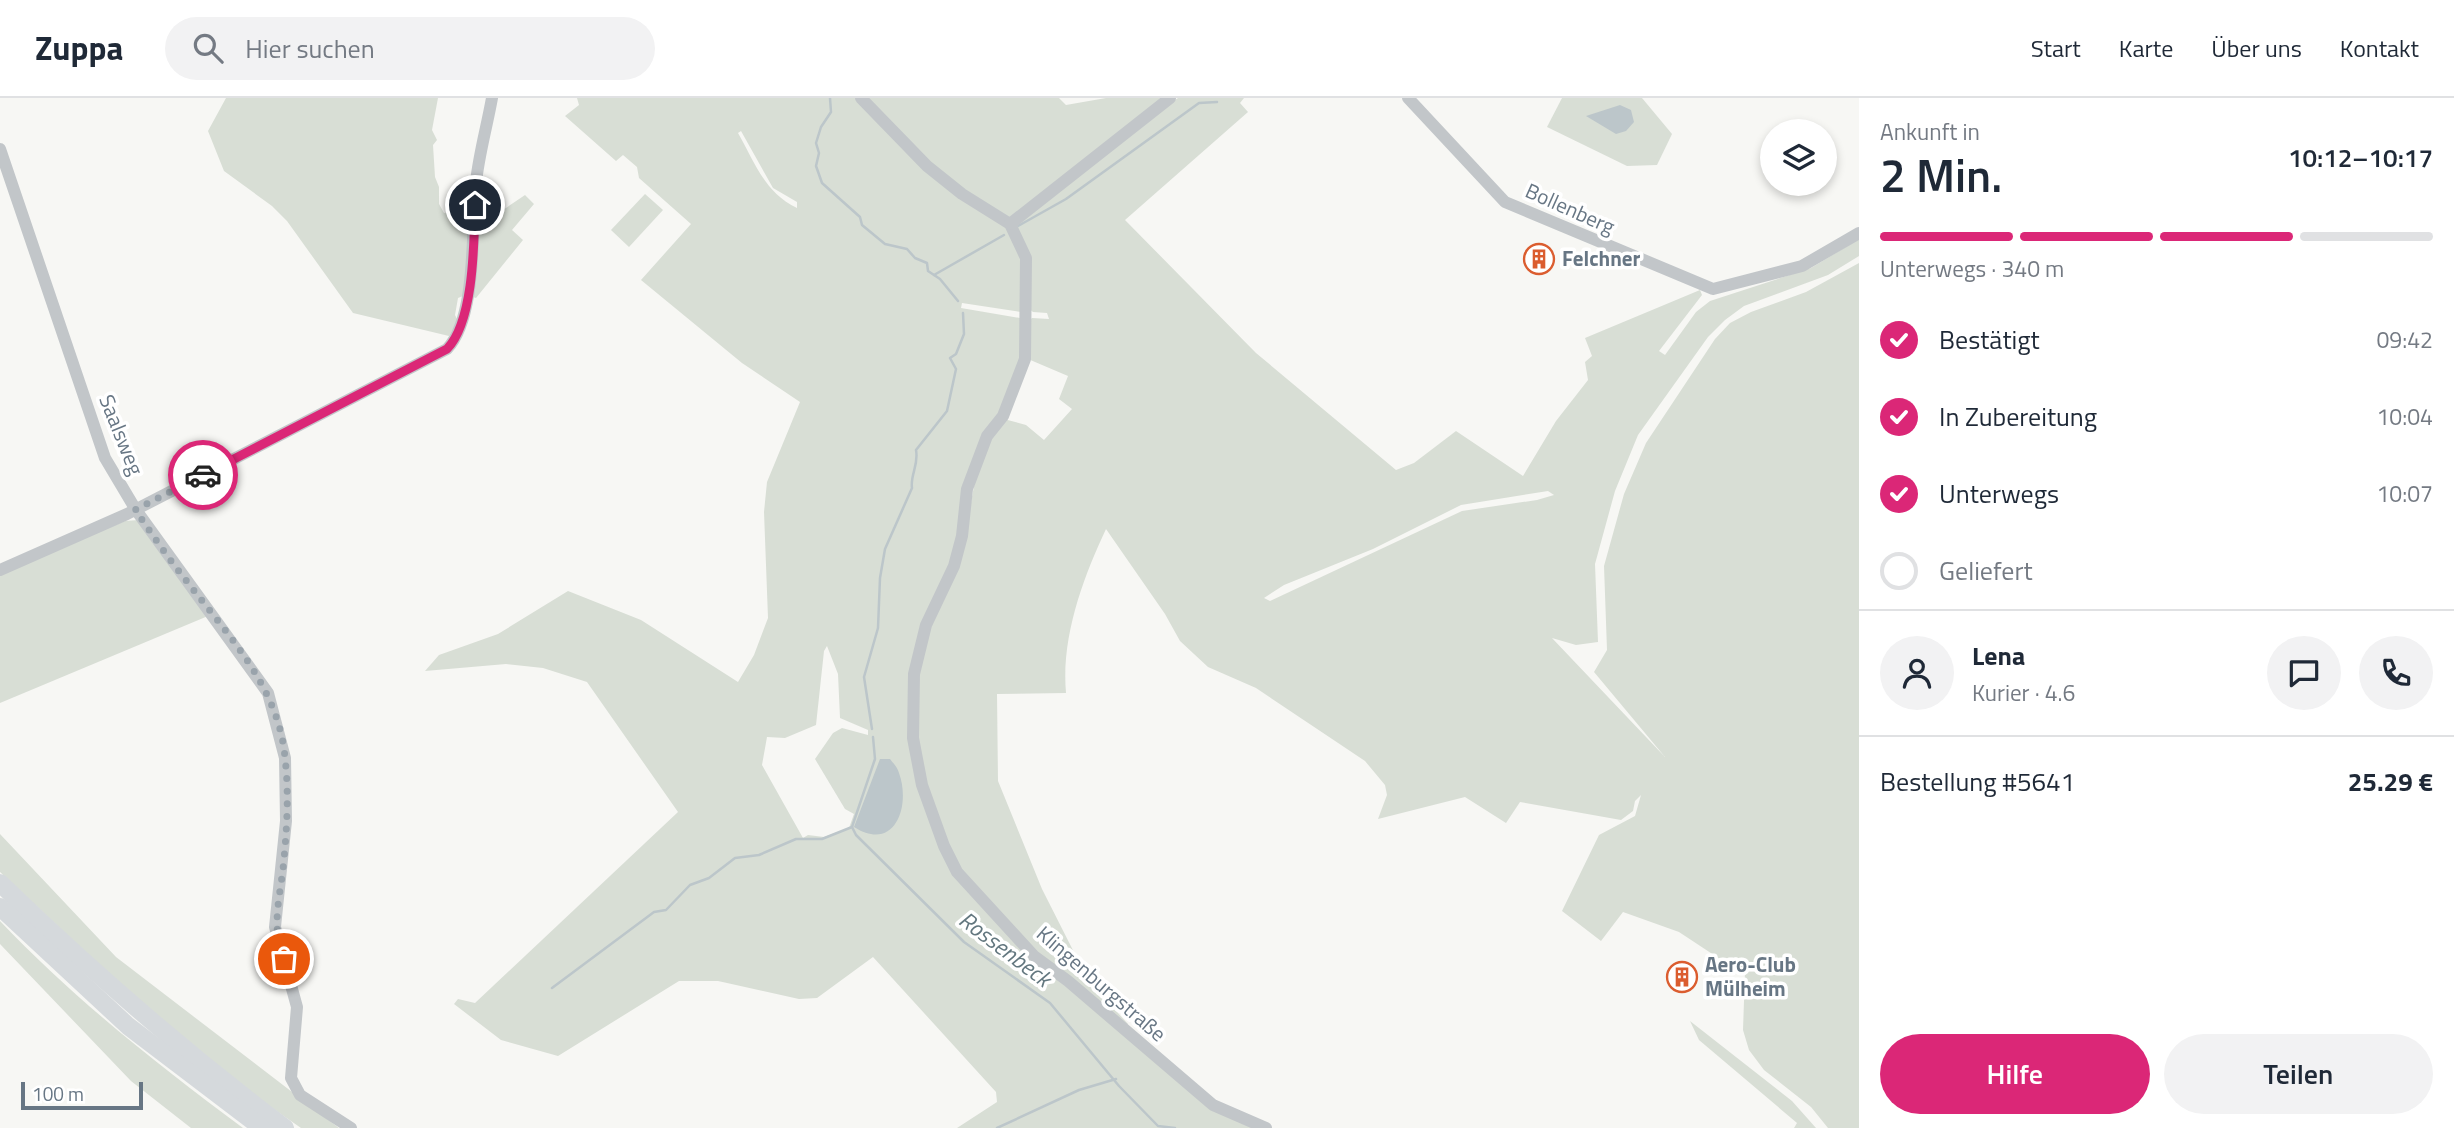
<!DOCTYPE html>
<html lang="de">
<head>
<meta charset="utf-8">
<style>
  :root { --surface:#fff; --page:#f2f2f3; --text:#1f2937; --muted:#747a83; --line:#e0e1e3; --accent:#db2777 }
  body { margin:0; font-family:"Titillium Web",sans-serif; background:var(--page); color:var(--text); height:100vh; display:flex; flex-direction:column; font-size:26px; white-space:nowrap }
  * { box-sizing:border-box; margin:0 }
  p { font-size:23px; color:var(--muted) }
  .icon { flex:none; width:38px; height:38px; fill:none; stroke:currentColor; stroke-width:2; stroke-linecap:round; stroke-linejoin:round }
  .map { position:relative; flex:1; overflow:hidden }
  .drawer { display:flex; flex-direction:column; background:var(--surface); width:595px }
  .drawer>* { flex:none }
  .tools { position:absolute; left:1760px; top:21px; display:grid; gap:14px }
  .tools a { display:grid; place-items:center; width:77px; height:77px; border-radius:50%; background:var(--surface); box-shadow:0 4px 10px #0003; font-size:35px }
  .scale { position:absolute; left:21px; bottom:18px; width:122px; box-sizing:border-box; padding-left:7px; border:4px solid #677684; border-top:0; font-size:19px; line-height:24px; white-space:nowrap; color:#677684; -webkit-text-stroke:5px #fff; paint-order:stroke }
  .pin { position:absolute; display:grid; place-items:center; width:60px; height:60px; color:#fff; margin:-30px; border:4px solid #fff; border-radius:50%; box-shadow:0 2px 7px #0007 }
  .courier { position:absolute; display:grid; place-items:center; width:70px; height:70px; margin:-35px; border:5px solid #db2777; border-radius:50%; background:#fff; color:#222; box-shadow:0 2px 9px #0007 }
  .head em { font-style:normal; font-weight:600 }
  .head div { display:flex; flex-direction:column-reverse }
  .head { display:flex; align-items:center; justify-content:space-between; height:119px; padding:0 21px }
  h1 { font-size:46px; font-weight:600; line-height:52px }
  .bar { display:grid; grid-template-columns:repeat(4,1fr); gap:10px 7px; align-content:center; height:84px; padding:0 21px }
  .bar i { height:9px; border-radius:5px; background:var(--line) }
  .bar .selected { background:var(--accent) }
  .bar p { grid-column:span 4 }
  .line { display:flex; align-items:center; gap:18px; padding:0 21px; border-top:2px solid var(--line) }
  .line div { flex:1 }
  .round { display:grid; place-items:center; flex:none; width:74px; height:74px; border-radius:37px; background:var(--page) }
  ol { padding:0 21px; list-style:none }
  li { display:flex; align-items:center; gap:21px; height:77px }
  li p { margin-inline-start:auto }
  li .icon { padding:7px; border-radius:50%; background:var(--accent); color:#fff; stroke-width:4 }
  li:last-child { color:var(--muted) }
  li i { width:38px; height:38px; border:4px solid var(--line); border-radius:50% }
  .primary-button { display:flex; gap:14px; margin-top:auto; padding:14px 21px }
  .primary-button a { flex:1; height:80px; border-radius:42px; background:var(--accent); color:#fff; font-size:28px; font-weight:600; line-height:80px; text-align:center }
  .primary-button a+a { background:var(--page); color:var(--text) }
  header { display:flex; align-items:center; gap:42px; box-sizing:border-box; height:98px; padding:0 35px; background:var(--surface); border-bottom:2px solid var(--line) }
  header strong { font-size:33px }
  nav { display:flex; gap:38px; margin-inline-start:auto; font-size:24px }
  .search { width:490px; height:63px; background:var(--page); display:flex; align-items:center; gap:18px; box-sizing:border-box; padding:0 24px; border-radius:38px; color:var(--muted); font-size:26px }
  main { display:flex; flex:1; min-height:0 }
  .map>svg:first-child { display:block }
  .green { fill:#d8ded5; fill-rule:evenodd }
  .water { fill:#bcc6ca }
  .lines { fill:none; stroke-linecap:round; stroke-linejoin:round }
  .stream { stroke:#bcc6ca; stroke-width:2.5 }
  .minor { stroke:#c2c6c9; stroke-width:12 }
  .highway { stroke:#d5d9dc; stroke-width:18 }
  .done { stroke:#99a3ab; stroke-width:7; stroke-dasharray:0 12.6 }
  .route { stroke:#db2777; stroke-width:9 }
  .labels { text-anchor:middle; stroke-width:7; stroke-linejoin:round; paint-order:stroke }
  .street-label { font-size:21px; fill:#677684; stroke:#fff }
  .poi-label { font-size:21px; font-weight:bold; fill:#677684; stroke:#fff; text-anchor:start }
  .water-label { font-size:23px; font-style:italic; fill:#63777f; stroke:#fff }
</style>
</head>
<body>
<header>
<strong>Zuppa</strong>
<div class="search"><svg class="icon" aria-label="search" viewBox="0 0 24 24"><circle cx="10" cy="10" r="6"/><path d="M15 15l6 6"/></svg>Hier suchen</div>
<nav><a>Start</a><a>Karte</a><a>Über uns</a><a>Kontakt</a></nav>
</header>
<main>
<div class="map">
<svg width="1859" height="1030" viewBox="0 0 1859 1030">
  <rect width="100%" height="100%" fill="#f7f7f4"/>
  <g class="green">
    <polygon points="226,0 438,0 432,32 437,42 433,47 435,79 439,89 439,106 444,115 472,117 463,198 458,200 455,217 458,223 449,238 353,215 287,123 272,108 224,73 208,33"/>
    <path d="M577 0H1059L1066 7 1106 0H1162L1003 125 1022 156 1021 214 962 205 961 210 1020 220C1022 258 1020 280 1000 314 996 322 988 328 984 336 969 368 963 402 959 437L965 438C974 396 974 357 1004 321L1026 327 1044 342 1072 311 1059 301 1068 278 1028 261 1027 225 1032 220 1049 221 1047 215 1033 214 1028 210 1029 154 1017 134 1018 125 1153 16 1178 0H1244L1240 5 1248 14 1125 122 1256 255 1396 372 1414 365 1456 333 1523 378 1556 323 1588 282 1585 264 1592 258 1585 240 1700 192 1702 197 1659 253 1665 257 1696 214 1710 203 1811 170 1859 141V158L1828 177 1744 208 1725 222 1708 239 1638 337 1615 393 1595 466 1598 544 1576 547 1552 540 1665 659 1594 574 1607 552 1604 468 1624 396 1646 345 1715 241 1730 225 1751 214 1806 194 1859 165V1030H1828L1811 1009 1764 972 1749 952 1743 932 1745 874 1729 867 1679 834 1623 814 1601 843 1562 813 1599 737 1635 718 1641 697 1635 703 1633 713 1621 722 1520 704 1506 725 1465 699 1378 721 1387 697 1385 687 1365 663 1256 590 1208 569 1180 543 1165 516 1106 431C1083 480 1061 539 1066 595L997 596 998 683 1042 791 1088 882 1128 926 1125 928 1036 855 992 805 988 810 1031 860 1065 885 1210 1009 1257 1030H957L997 1004 996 994 873 859 817 900 799 901 718 883H679L558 958 501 942 454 906 458 901 475 905 678 714 587 584 543 570 506 566 425 573 439 557 498 536 568 493 641 522 738 584 754 557 768 520 764 414 767 384 800 304 742 265 641 182 691 126 639 80 637 69 623 57 616 63 565 18 579 7ZM741 33 773 90 797 104V110C765 95 755 65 738 35ZM1548 393 1554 397 1537 402 1462 413 1270 503 1264 500 1284 487 1373 451 1461 407ZM827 548 838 576 840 620 868 632V637L842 630 833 635 815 661 845 711 854 716 849 730 824 739 808 737 803 740 762 667 767 639 785 640 816 627 824 553Z"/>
    <polygon points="1562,0 1642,0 1672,36 1657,67 1627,68 1547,29"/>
    <polygon points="645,96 663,112 629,149 611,132"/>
    <polygon points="525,97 534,106 512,132 523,142 476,200 470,198 478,129"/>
    <polygon points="139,422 208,518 0,605 0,475 125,423"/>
    <polygon points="0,736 116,859 339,1030 301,1030 248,993 124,890 0,774"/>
    <path d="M0 823C73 900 158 967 243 1030H191L131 983 0 846Z"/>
    <polygon points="1690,923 1792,1003 1816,1030 1794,1030 1797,1025 1699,942"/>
  </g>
  <g class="water">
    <polygon points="1620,7 1631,12 1634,24 1626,33 1616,36 1586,18"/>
    <path d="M880 661H890C893 665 898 670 899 675 911 708 895 755 854 729Z"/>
  </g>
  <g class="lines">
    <g class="stream">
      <polyline points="830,0 831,14 821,29 816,45 819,55 816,68 822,85 860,119 862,127 885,146 907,151 915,160 927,165 928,173 940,181 958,203"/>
      <polyline points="1018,128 1066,101 1199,5 1217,4"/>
      <polyline points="934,177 1004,137"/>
      <path d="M872 631 864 579 878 530 880 480 885 451 912 390C910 377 919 367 916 352L947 313 956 271 950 260 956 256 964 236 963 215"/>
      <polyline points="873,639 875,661 852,729 856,737 964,844 1050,905 1119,988 1158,1028 1175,1030"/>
      <polyline points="552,890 654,814 666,812 690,787 709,780 735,760 759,757 796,741 822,741 852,729"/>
      <polyline points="997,1030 1079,992 1116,981"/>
    </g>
    <g class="minor">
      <polyline points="861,0 927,68 962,96 1010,126 1026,160 1025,261 1003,318 987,338 967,391 962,438 954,468 926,527 914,576 913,640 922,687 944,748 957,774 1034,858 1068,883 1213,1007 1266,1030"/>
      <polyline points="1408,0 1505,104 1713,191 1802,168 1859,135"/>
      <polyline points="0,51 105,360 136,412 268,595 285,660 286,723 275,829 297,909 291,980 300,997 351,1030"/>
      <polyline points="1010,126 1170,0"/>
      <path d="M0 472 127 416 447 251C478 218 471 128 476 84 479 56 487 28 492 0"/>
    </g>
    <g class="highway">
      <path d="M0 785C91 873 184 954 285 1030"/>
      <polyline points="0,809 128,928 262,1030"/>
    </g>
  </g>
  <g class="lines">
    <path class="done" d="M203 377 135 412C151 434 165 456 182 477 224 533 279 587 285 660 289 694 287 728 284 761 281 797 270 827 284 861"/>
    <path class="route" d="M203 377 447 251C474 223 474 145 475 107"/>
  </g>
  <defs>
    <g id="building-ring" transform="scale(1.575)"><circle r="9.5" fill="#fff" stroke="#db5d2f" stroke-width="1.5"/><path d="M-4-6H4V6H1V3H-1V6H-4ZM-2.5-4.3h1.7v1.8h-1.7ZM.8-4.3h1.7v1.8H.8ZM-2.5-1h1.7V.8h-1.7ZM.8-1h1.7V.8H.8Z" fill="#db5d2f"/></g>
  </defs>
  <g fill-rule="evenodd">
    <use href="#building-ring" x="1539" y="161"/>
    <use href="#building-ring" x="1682" y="879"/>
  </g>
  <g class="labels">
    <g class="street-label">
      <text transform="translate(1570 111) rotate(24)" y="7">Bollenberg</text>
      <text transform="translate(121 337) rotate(68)" y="7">Saalsweg</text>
      <text transform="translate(1101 886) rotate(41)" y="7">Klingenburgstraße</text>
    </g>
    <g class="poi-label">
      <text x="1562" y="168">Felchner</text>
      <text x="1705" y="874">Aero-Club<tspan x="1705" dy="24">Mülheim</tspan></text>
    </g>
    <g class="water-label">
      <text transform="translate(1005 851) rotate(37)" y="8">Rossenbeck</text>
    </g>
  </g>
</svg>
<div class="tools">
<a><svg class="icon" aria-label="layers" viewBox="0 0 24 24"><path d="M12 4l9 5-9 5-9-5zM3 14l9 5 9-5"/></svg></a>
</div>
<div class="scale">100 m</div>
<div class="pin" style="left:284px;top:861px;background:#ea580c"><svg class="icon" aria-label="bag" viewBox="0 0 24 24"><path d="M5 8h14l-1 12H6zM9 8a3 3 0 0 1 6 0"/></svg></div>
<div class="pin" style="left:475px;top:107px;background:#1f2937"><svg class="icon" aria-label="home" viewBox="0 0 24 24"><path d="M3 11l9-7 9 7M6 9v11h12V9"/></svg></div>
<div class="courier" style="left:203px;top:377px"><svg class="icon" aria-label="car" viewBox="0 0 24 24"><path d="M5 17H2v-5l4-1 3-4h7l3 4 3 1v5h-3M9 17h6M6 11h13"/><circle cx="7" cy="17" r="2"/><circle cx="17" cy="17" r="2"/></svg></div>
</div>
<section class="drawer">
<div class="head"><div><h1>2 Min.</h1><p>Ankunft in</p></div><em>10:12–10:17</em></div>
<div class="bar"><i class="selected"></i><i class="selected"></i><i class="selected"></i><i></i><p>Unterwegs · 340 m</p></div>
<ol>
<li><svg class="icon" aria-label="check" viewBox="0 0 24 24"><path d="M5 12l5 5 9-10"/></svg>Bestätigt<p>09:42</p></li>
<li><svg class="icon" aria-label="check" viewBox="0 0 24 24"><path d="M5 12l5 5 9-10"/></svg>In Zubereitung<p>10:04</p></li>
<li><svg class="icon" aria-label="check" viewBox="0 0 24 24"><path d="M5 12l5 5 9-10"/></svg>Unterwegs<p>10:07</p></li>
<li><i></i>Geliefert</li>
</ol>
<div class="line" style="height:126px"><a class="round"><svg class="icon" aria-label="person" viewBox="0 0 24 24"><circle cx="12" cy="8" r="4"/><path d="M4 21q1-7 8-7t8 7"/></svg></a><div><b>Lena</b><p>Kurier · 4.6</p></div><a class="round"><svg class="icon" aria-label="chat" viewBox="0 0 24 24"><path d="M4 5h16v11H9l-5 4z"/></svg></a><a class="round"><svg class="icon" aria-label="phone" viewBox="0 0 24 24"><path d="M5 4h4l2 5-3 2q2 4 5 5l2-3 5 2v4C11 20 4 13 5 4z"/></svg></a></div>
<div class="line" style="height:91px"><div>Bestellung #5641</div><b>25.29 €</b></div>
<div class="primary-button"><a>Hilfe</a><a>Teilen</a></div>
</section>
</main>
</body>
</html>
